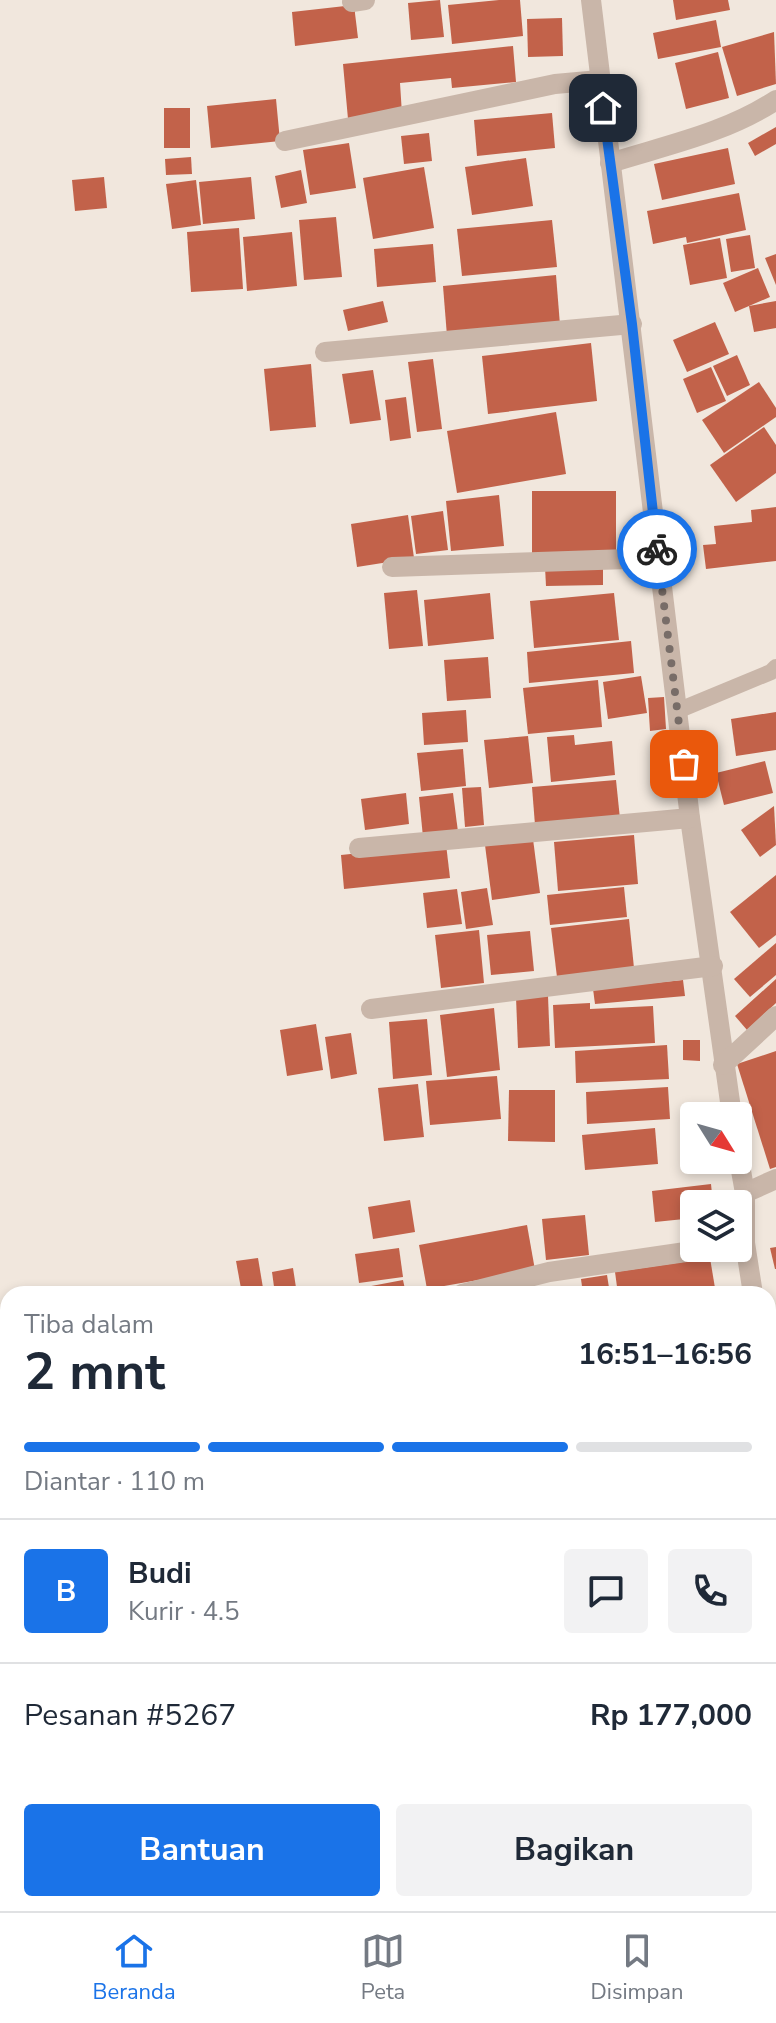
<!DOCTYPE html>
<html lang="id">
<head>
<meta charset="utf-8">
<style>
  :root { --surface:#fff; --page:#f2f2f3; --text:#1f2937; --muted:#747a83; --line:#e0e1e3; --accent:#1a73e8 }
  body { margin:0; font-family:"Nunito Sans",sans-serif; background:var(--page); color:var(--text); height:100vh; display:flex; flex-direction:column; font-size:30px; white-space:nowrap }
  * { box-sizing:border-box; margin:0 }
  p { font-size:26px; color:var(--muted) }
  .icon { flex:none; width:44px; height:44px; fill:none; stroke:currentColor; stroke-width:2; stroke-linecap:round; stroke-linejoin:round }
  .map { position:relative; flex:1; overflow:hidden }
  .details { position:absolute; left:0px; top:1286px; width:776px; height:626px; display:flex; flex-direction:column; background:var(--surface); border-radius:24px 24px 0 0; box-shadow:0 4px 12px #0003 }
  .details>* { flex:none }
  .needle { width:52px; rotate:127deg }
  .tools { position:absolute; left:680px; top:1102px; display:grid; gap:16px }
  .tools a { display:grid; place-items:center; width:72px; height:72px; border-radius:8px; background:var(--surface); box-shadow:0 4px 12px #0003; font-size:40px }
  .pin { position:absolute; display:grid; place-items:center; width:68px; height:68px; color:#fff; margin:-34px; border-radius:16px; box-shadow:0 4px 12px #0006 }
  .courier { position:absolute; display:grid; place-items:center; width:80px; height:80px; margin:-40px; border:6px solid #1a73e8; border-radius:50%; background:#fff; color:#222; box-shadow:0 2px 10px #0007 }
  .summary em { font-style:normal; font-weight:700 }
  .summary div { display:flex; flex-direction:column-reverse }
  .summary { display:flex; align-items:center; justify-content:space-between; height:136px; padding:0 24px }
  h1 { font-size:52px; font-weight:700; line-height:60px }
  .bar { display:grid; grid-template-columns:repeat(4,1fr); gap:12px 8px; align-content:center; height:96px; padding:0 24px }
  .bar i { height:10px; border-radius:6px; background:var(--line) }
  .bar .active { background:var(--accent) }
  .bar p { grid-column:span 4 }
  .line { display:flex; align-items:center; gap:20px; padding:0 24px; border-top:2px solid var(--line) }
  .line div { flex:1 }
  .round { display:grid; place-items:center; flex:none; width:84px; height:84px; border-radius:8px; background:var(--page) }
  .primary-button { display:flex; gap:16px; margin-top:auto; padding:16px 24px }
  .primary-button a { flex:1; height:92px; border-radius:8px; background:var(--accent); color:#fff; font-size:32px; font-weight:700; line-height:92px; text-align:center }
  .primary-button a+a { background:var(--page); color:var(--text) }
  .tabs { display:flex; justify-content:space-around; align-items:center; height:112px; border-top:2px solid var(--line); background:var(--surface); font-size:22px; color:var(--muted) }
  .tabs a { display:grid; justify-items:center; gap:4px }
  .tabs .active { color:var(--accent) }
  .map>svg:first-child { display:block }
  .building { fill:#c2624a }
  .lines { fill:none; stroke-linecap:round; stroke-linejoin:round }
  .service { stroke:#c9b6a9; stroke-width:16 }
  .minor { stroke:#c9b6a9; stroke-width:20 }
  .done { stroke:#786d68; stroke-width:8; stroke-dasharray:0 14.4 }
  .route { stroke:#1a73e8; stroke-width:10 }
</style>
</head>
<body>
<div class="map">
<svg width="776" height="1911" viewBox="0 0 776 1911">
  <rect width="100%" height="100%" fill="#f1e7dd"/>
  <g class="building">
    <polygon points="440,0 444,37 411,40 408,3"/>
    <polygon points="499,0 520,0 523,36 452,44 448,5"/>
    <polygon points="673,0 728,0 730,10 676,20"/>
    <polygon points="354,5 358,38 295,46 292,12"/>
    <polygon points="562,18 563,56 528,57 527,19"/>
    <polygon points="716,20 721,47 658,59 653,33"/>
    <polygon points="774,32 776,84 737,96 722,47"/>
    <polygon points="513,46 516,82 452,88 451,78 400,83 402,114 348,119 343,64"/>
    <polygon points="718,52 729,98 686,109 675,63"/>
    <polygon points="276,99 280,141 211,148 207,106"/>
    <rect x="164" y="108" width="26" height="40"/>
    <polygon points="552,113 555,148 477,156 474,120"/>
    <polygon points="776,127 776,144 755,156 748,143"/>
    <polygon points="429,133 432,161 404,164 401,136"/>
    <polygon points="349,143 356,188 310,195 303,150"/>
    <polygon points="728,148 735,184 662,200 654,164"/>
    <polygon points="191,157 192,174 166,175 165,159"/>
    <polygon points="526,158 533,206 472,215 465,167"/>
    <polygon points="424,167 434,228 373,239 363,178"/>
    <polygon points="301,170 307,203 281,208 275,176"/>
    <polygon points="104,177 107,208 75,211 72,180"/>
    <polygon points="251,177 255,219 203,224 199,182"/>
    <polygon points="196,180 201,225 172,229 166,184"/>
    <polygon points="739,193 746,230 687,243 686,237 653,244 647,211"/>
    <polygon points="336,217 342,277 304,280 299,220"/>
    <polygon points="552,220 557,267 462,276 457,229"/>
    <polygon points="239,228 243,289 191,292 187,232"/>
    <polygon points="292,232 297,286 247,291 243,237"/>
    <polygon points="750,235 755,268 731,272 726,239"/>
    <polygon points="720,238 727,278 690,285 683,245"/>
    <polygon points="433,244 436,282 377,287 374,249"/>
    <polygon points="776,254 776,285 765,258"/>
    <polygon points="758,268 770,297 735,312 723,283"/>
    <polygon points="556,275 560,325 447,336 443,286"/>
    <polygon points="383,301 388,322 348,331 343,310"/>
    <polygon points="776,301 776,328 754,332 749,306"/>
    <polygon points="715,322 729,354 687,372 673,340"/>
    <polygon points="591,343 597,401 488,414 482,356"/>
    <polygon points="737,355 750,385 727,396 713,366"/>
    <polygon points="433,359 442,429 417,432 408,362"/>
    <polygon points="311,364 316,427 270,431 264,369"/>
    <polygon points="711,367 726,401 697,413 683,379"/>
    <polygon points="373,370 381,420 350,424 342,374"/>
    <polygon points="759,382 776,408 776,417 724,453 702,420"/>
    <polygon points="406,397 411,438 390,441 385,400"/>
    <polygon points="556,412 566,474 457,493 447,431"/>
    <polygon points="764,427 776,445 776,473 736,502 710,465"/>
    <rect x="532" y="491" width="84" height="64"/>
    <polygon points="499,495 504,546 451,551 446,501"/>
    <polygon points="776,507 776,561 706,569 703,545 716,544 714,526 752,522 751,510"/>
    <polygon points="443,511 448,550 416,554 411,516"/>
    <polygon points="408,515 414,558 357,567 351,524"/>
    <polygon points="603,566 603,585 546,586 545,567"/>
    <polygon points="417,590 423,646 389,649 384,593"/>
    <polygon points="490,593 494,639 428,646 424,600"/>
    <polygon points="614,593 619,640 534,648 530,601"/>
    <polygon points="631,641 634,673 529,683 527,652"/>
    <polygon points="488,657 491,698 447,701 444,660"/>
    <polygon points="641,676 647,713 608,719 603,682"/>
    <polygon points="598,680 602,727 528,734 523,688"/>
    <polygon points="664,697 666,729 650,731 648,698"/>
    <polygon points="466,710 468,742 424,745 422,713"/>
    <polygon points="776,712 776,750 736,756 731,719"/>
    <polygon points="574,735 575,745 612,741 615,775 551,782 547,737"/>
    <polygon points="528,736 533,783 489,788 484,740"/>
    <polygon points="463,749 466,786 421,791 417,753"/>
    <polygon points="765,761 773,793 724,805 716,773"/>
    <polygon points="616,780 620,819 535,825 532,787"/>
    <polygon points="481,787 484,825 465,827 462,788"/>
    <polygon points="406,793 409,824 365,830 361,799"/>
    <polygon points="453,793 458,832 423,837 419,797"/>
    <polygon points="774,806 776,845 760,857 741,830"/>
    <polygon points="634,835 638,884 558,891 554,842"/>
    <polygon points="533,839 540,893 492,900 485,845"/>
    <polygon points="446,844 450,878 344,889 341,855"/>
    <polygon points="776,875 776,935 759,948 730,912"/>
    <polygon points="624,887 627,917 550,925 547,895"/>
    <polygon points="487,888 493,925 466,929 461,892"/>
    <polygon points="457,889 462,924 427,928 423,893"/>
    <polygon points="629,919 634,968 557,977 551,928"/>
    <polygon points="479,930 484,983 441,988 435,935"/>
    <polygon points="530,931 534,971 491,975 487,935"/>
    <polygon points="776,943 776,975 750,997 734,979"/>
    <polygon points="776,979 776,1003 747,1030 735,1016"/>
    <polygon points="683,980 685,996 595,1004 593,989"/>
    <polygon points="548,996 550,1046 518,1048 516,997"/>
    <polygon points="590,1003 590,1009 653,1006 655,1043 555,1048 553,1005"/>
    <polygon points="494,1008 500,1070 447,1077 440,1015"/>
    <polygon points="427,1019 432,1075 393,1079 389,1022"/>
    <polygon points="316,1024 323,1070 287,1076 280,1030"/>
    <polygon points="351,1033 357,1074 331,1079 325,1037"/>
    <polygon points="683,1040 700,1040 700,1061 683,1060"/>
    <polygon points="667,1045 669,1079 576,1083 575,1051"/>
    <polygon points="776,1051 776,1167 770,1169 737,1064"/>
    <polygon points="497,1076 501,1119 430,1125 426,1081"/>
    <polygon points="418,1084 424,1137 384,1141 378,1088"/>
    <polygon points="668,1087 670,1119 587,1124 586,1092"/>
    <polygon points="509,1090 555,1090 555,1142 508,1141"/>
    <polygon points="655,1128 658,1164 585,1170 582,1135"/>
    <polygon points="711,1184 713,1204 694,1204 694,1218 655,1222 652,1191"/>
    <polygon points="410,1200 415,1232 373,1239 368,1207"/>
    <polygon points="585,1215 589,1255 546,1260 542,1219"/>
    <polygon points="527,1225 535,1270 427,1289 419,1245"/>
    <polygon points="776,1247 776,1269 775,1269 770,1248"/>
    <polygon points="399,1248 403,1277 359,1283 355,1254"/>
    <polygon points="258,1258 264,1294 242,1294 236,1261"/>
    <polygon points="710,1258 716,1294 618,1294 615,1272"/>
    <polygon points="293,1268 297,1294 275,1294 272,1272"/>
    <polygon points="607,1275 610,1294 583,1294 581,1279"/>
    <polygon points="403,1280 406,1294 367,1294 366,1287"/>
    <polygon points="545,1904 546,1911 518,1911 517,1909"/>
    <polygon points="631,1904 670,1904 671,1911 633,1911"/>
    <polygon points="674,1904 736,1904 738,1911 676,1911"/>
  </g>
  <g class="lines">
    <polyline class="service" points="677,711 771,672 776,667"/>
    <g class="minor">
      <polyline points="591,0 690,818 732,1116"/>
      <polyline points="352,2 365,0"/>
      <polyline points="285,141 555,84 600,80"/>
      <path d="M610 163C667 145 726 133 776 100"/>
      <polyline points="325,352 632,324"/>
      <polyline points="392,567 658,558"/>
      <polyline points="359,848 690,818"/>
      <polyline points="371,1009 713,966"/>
      <polyline points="723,1065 776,1016"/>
      <polyline points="738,1154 745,1193 745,1243 753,1294"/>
      <polyline points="745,1193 776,1179"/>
      <polyline points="462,1294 549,1272 713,1248"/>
      <polyline points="768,1401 776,1481"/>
      <polyline points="768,1520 776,1520"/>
      <polyline points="768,1688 776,1686"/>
    </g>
  </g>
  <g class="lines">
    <polyline class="done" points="657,549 684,764"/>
    <polyline class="route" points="603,108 632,324 657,549"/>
  </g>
</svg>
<div class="tools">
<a><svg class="needle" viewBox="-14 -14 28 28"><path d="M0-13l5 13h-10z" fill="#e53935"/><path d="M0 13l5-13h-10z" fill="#747a83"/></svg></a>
<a><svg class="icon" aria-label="layers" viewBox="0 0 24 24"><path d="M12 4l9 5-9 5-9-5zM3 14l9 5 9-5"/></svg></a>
</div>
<div class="pin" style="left:684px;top:764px;background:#ea580c"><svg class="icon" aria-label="bag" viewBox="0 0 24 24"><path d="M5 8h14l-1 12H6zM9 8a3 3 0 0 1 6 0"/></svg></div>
<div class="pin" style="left:603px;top:108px;background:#1f2937"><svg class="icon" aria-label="home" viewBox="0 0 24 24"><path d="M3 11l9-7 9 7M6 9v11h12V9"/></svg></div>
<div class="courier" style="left:657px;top:549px"><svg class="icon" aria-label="bike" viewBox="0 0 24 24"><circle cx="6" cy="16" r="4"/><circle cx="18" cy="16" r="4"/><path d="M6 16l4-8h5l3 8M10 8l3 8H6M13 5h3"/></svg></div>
<section class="details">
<div class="summary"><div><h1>2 mnt</h1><p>Tiba dalam</p></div><em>16:51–16:56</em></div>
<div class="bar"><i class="active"></i><i class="active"></i><i class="active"></i><i></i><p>Diantar · 110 m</p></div>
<div class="line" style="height:144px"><b class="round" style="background:var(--accent);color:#fff">B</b><div><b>Budi</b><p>Kurir · 4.5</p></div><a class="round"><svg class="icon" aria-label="chat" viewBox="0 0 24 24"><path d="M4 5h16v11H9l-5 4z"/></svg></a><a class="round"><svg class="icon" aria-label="phone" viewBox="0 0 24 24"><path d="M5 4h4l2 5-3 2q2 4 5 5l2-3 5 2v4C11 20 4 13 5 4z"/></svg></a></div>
<div class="line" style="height:104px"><div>Pesanan #5267</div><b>Rp 177,000</b></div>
<div class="primary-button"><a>Bantuan</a><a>Bagikan</a></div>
</section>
</div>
<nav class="tabs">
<a class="active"><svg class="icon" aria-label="home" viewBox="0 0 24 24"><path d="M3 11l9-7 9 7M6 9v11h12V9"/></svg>Beranda</a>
<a><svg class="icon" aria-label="map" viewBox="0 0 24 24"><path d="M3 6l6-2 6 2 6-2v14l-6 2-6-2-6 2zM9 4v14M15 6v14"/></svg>Peta</a>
<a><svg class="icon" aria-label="saved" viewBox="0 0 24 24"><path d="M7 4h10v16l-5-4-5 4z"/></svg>Disimpan</a>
</nav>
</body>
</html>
